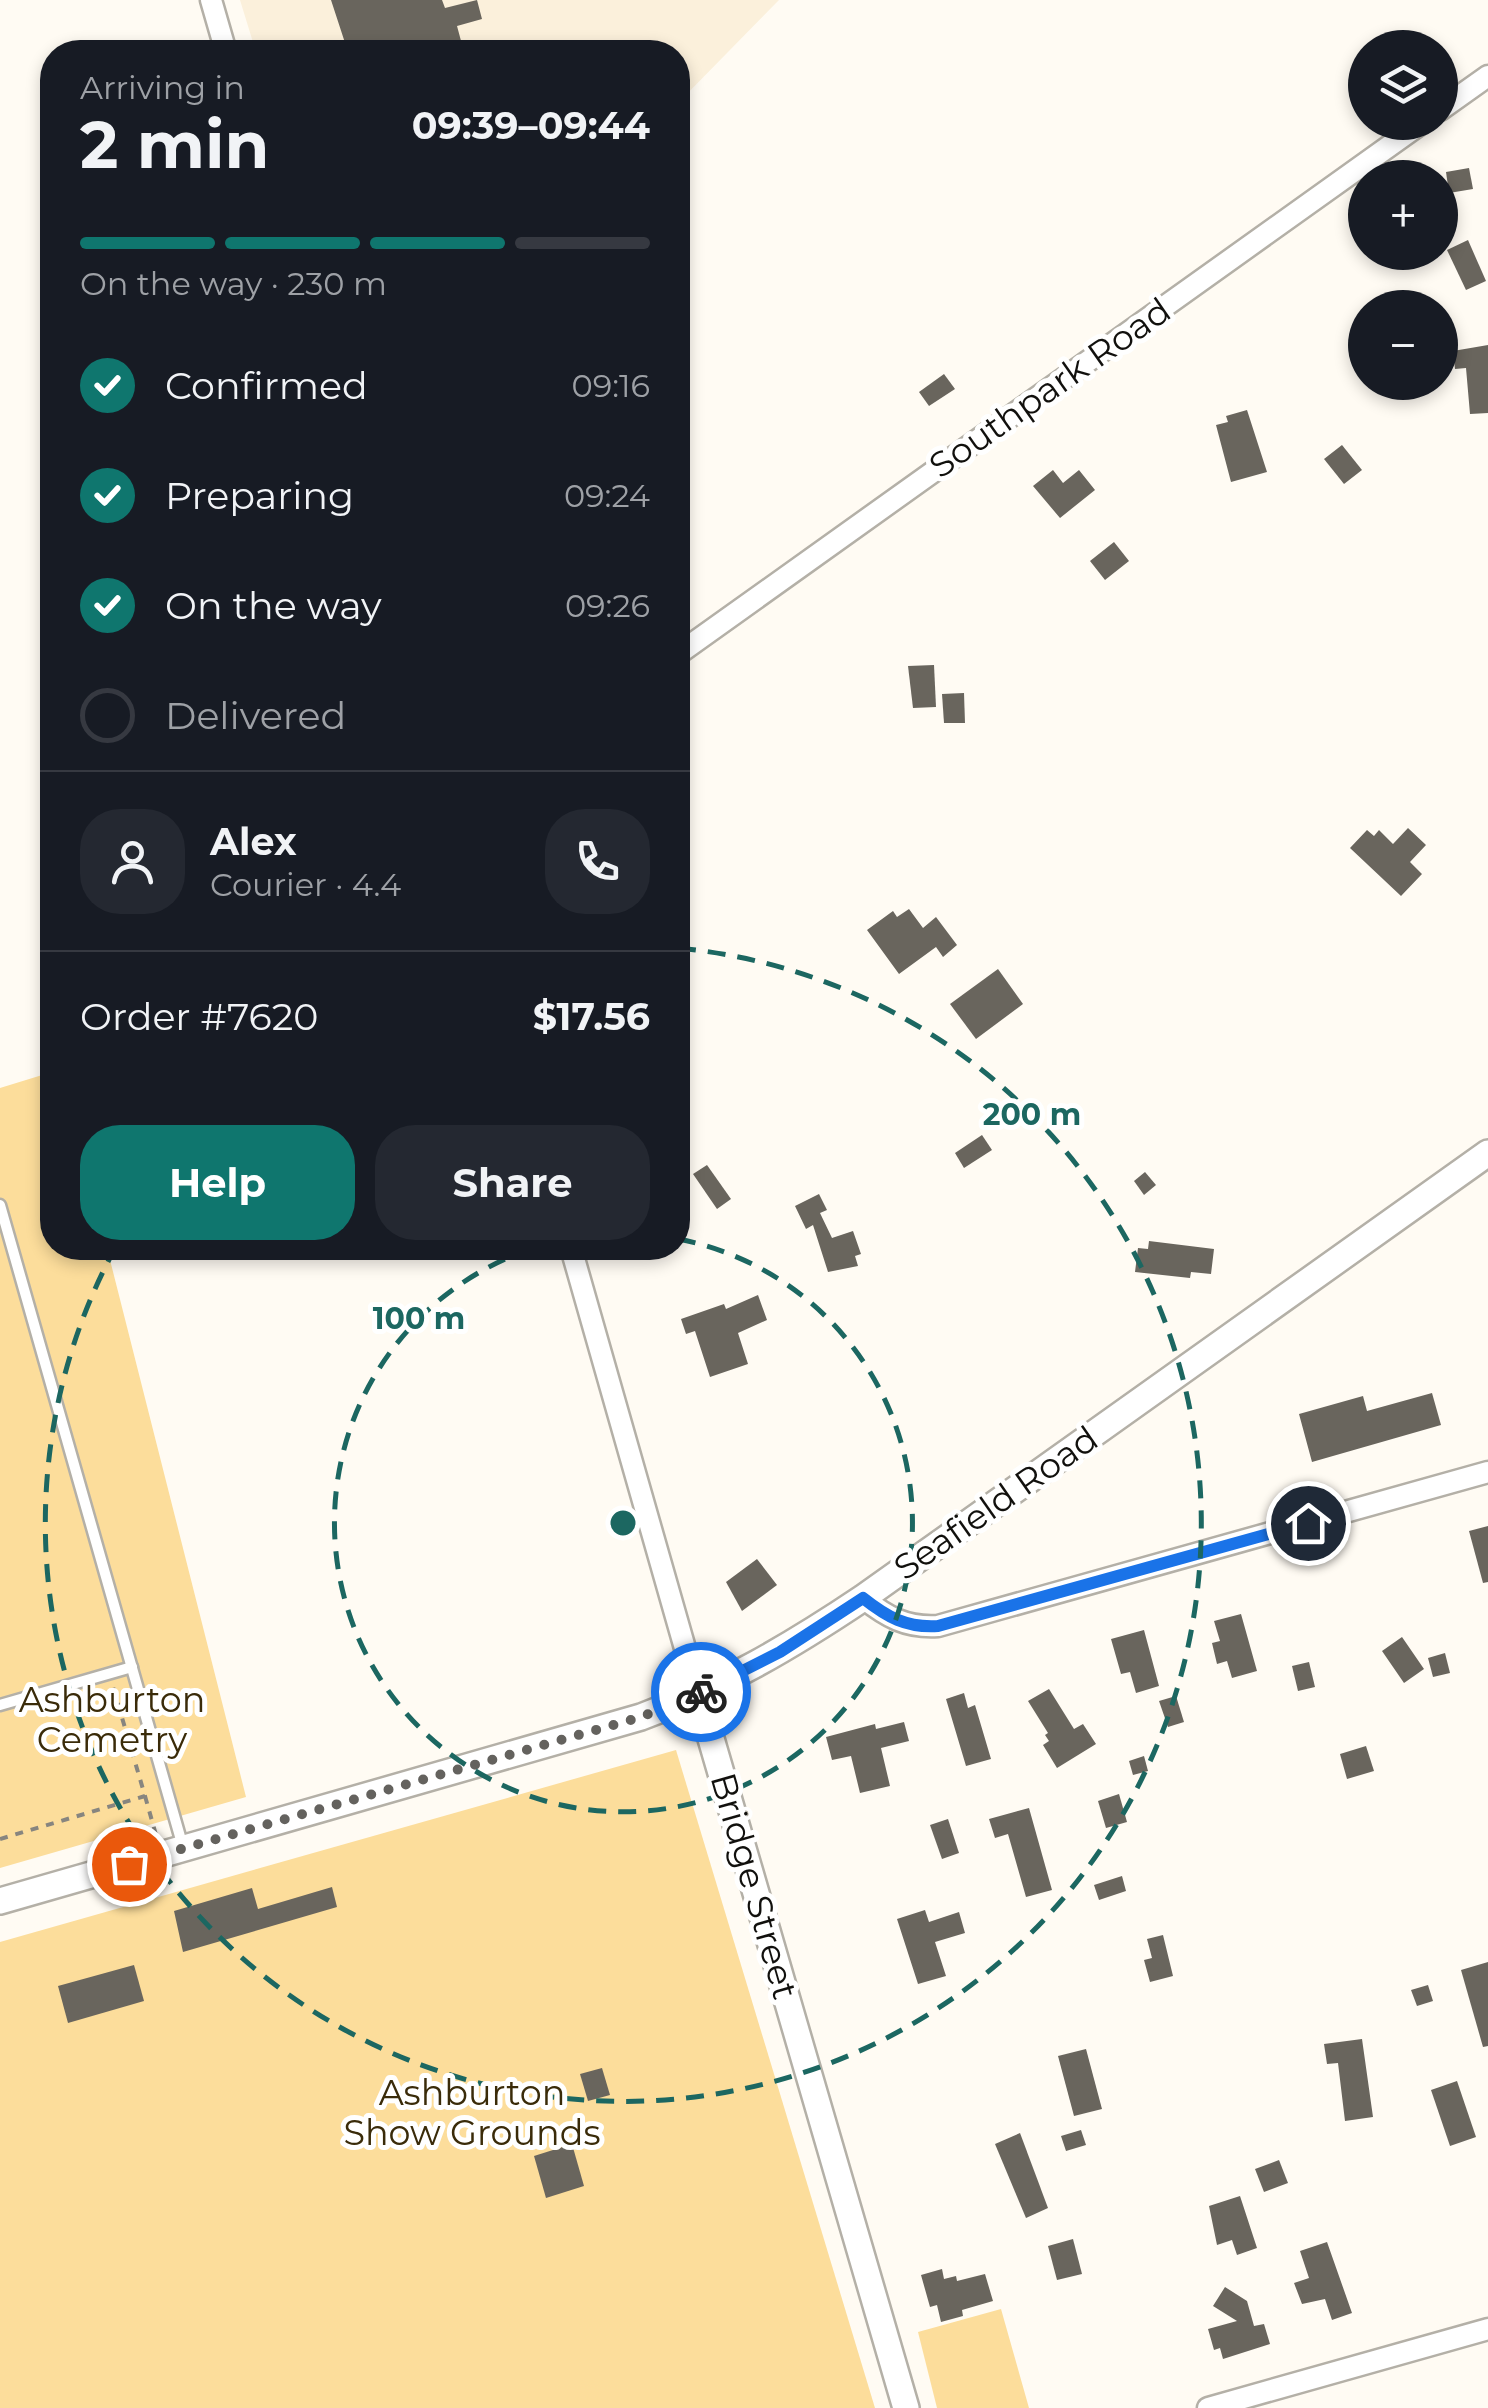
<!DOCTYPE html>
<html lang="en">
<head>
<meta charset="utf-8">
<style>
  :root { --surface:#171b24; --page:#242831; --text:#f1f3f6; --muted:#9ea1a6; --line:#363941; --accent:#0f766e }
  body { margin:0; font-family:Montserrat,sans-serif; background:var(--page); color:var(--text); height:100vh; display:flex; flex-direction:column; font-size:38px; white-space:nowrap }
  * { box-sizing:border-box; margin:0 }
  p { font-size:32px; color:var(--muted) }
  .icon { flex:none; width:55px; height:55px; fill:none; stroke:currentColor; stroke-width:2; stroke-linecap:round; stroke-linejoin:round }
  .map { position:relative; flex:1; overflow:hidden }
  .details { position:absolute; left:40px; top:40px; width:650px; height:1220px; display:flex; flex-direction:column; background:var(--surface); border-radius:40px; box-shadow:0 5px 15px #0003 }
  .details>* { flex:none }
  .tools { position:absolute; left:1348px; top:30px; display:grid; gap:20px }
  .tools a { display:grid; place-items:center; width:110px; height:110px; border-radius:50%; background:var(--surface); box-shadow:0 5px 15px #0003; font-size:50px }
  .pin { position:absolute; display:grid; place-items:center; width:85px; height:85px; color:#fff; margin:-42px; border:5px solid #fff; border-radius:50%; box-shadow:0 2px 10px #0007 }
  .courier { position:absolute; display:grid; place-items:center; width:100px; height:100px; margin:-50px; border:8px solid #1a73e8; border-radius:50%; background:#fff; color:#222; box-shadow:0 2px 12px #0007 }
  .summary em { font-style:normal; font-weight:700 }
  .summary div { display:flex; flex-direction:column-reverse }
  .summary { display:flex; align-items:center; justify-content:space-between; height:170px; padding:0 40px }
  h1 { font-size:65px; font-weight:700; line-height:75px }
  .bar { display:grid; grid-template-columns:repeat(4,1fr); gap:15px 10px; align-content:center; height:120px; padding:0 40px }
  .bar i { height:12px; border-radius:8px; background:var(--line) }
  .bar .active { background:var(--accent) }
  .bar p { grid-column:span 4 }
  .line { display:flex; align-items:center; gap:25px; padding:0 40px; border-top:2px solid var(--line) }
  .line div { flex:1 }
  .round { display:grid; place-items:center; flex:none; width:105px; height:105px; border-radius:40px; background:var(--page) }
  ol { padding:0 40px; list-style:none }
  li { display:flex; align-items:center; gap:30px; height:110px }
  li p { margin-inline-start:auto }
  li .icon { padding:10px; border-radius:50%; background:var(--accent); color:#fff; stroke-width:4 }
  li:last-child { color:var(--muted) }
  li i { width:55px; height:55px; border:5px solid var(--line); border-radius:50% }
  .cta { display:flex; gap:20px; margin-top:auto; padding:20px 40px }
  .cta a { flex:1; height:115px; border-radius:40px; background:var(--accent); color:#fff; font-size:40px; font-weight:700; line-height:115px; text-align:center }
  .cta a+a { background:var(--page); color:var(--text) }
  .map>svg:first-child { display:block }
  .industrial { fill:#fbf0db }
  .green { fill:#fcdd9b }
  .building { fill:#69655d }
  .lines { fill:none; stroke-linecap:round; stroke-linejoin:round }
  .service-casing { stroke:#b4b0a7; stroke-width:15 }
  .minor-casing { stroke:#b4b0a7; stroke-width:25 }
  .tertiary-casing { stroke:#b4b0a7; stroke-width:30 }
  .path { stroke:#87857f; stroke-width:4; stroke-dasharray:8 8; stroke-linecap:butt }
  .service { stroke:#fff; stroke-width:10 }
  .minor { stroke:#fff; stroke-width:20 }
  .tertiary { stroke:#fff; stroke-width:25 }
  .done { stroke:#64625e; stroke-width:10; stroke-dasharray:0 18 }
  .route { stroke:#1a73e8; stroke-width:12 }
  .ring { fill:none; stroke:#1c6761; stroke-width:5; stroke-dasharray:18 12 }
  .labels { text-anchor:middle; stroke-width:10; stroke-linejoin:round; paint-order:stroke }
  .street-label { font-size:35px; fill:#11100d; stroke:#fff }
  .park-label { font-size:35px; fill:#3a2b09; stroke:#fff }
  .centre { fill:#1c6761; stroke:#fff; stroke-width:5 }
  .ring-label { font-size:30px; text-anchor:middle; font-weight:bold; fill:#1c6761; stroke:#fff; stroke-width:10; stroke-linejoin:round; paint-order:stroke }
</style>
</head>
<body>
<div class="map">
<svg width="1488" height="2408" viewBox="0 0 1488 2408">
  <rect width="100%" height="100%" fill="#fffbf3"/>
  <polygon class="industrial" points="240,0 779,0 678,103 678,52 256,52"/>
  <g class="green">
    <polygon points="52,1072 52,1248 107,1248 246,1797 0,1868 0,1088"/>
    <polygon points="676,1750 875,2408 0,2408 0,1942"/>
    <polygon points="1001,2309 1029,2408 937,2408 918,2332"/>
  </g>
  <g class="building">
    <polygon points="331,0 442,0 445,8 477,0 482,19 457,26 464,52 348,52"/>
    <polygon points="1469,168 1473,189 1449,193 1446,172"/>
    <polygon points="1468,240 1486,281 1466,290 1447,250"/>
    <polygon points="1488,345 1488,413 1470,414 1466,368 1455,369 1453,351"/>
    <polygon points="944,374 955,389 929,406 919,392"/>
    <polygon points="1247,410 1267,472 1231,482 1216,425 1228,422 1226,416"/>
    <polygon points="1342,445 1362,470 1344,484 1324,459"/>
    <polygon points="1053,470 1063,483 1079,470 1095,490 1060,518 1033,486"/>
    <polygon points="1114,542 1129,561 1105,580 1090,561"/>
    <polygon points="934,665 936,707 913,708 908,666"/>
    <polygon points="964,693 965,723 944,723 942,694"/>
    <polygon points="1408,828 1426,845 1410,862 1422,874 1401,896 1350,848 1367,830 1374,836 1379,830 1393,844"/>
    <polygon points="909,909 923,928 936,917 957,945 943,957 936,947 899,974 867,930 893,911 897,917"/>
    <polygon points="998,969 1023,1004 976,1039 950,1004"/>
    <polygon points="982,1135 992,1150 964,1168 955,1153"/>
    <polygon points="707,1165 731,1199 717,1209 693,1174"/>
    <polygon points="1145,1172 1156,1185 1144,1195 1134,1181"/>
    <polygon points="819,1194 827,1210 820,1213 832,1238 853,1231 861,1254 855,1256 858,1266 828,1272 813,1225 806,1229 795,1206"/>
    <polygon points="1149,1241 1214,1249 1211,1274 1191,1272 1190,1278 1135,1272 1138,1248 1148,1249"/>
    <polygon points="758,1295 767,1320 738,1333 748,1364 710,1377 695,1331 686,1334 681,1319 724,1304 726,1309"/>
    <polygon points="1432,1393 1441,1425 1312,1462 1299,1414 1363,1396 1367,1411"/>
    <polygon points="1488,1526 1488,1582 1483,1583 1469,1531"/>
    <polygon points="757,1559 777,1585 742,1611 726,1582"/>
    <polygon points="1241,1614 1257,1671 1232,1678 1227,1661 1217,1664 1212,1643 1220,1641 1214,1621"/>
    <polygon points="1144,1630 1159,1686 1136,1693 1130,1672 1121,1674 1111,1639"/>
    <polygon points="1402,1637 1424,1669 1404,1683 1382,1651"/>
    <polygon points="1445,1653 1450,1673 1433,1677 1428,1658"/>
    <polygon points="1309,1662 1315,1687 1298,1691 1292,1666"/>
    <polygon points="1049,1689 1074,1729 1083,1724 1096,1744 1057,1768 1043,1745 1049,1741 1045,1735 1048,1733 1028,1701"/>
    <polygon points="964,1693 968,1708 975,1705 991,1759 966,1766 946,1699"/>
    <polygon points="1176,1696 1184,1722 1168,1727 1159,1701"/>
    <polygon points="904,1722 909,1741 881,1748 890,1786 860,1793 851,1756 832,1760 826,1737 875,1724 876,1729"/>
    <polygon points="1366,1746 1374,1771 1347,1779 1340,1754"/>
    <polygon points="1144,1756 1148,1771 1133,1775 1129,1761"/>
    <polygon points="1119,1794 1127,1822 1106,1828 1098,1801"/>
    <polygon points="1029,1808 1052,1890 1026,1897 1008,1834 995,1838 989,1819"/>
    <polygon points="948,1819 959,1853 942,1859 930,1825"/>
    <polygon points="1122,1876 1126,1891 1099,1900 1094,1885"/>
    <polygon points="332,1887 337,1907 183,1952 174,1911 252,1888 258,1909"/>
    <polygon points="925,1910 929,1922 959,1912 965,1933 935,1942 946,1976 918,1984 897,1919"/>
    <polygon points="1163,1935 1173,1976 1150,1982 1144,1960 1152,1958 1147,1939"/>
    <polygon points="1488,1962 1488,2046 1483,2047 1461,1970"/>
    <polygon points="134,1965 144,2001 68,2023 58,1986"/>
    <polygon points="1428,1985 1433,2001 1417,2006 1411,1990"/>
    <polygon points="1362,2039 1373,2117 1345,2121 1338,2063 1327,2064 1324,2044"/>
    <polygon points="1086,2049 1102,2109 1074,2116 1058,2056"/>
    <polygon points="602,2068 610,2095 588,2101 580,2074"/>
    <polygon points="1457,2081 1476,2137 1450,2146 1431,2090"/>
    <polygon points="1081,2130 1086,2145 1066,2151 1061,2136"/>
    <polygon points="1020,2133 1048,2208 1026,2218 995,2144"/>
    <polygon points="572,2144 584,2186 546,2198 534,2156"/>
    <polygon points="1279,2160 1288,2183 1264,2192 1255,2169"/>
    <polygon points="1240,2196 1257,2248 1237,2255 1232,2240 1217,2245 1209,2206"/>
    <polygon points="1073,2239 1082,2274 1057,2280 1048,2246"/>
    <polygon points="1327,2242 1352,2313 1332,2320 1325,2299 1302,2304 1294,2283 1309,2278 1300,2251"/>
    <polygon points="942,2269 944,2279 956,2276 957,2281 985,2274 993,2301 962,2310 963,2316 941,2322 937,2305 930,2307 921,2275"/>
    <polygon points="1225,2287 1247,2301 1254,2326 1264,2324 1270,2344 1223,2359 1220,2348 1214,2350 1208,2329 1237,2321 1213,2306"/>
  </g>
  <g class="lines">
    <g class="service-casing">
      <g id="service">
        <polyline points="0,1205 183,1847"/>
        <polyline points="0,1705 132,1667"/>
      </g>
    </g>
    <g class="minor-casing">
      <g id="minor">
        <polyline points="211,0 226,52"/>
        <polyline points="1440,110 1488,76"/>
        <polyline points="678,654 1423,122"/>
        <polyline points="571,1248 698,1694"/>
        <path d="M863 1598C887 1617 906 1628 938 1626L1488 1472"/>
        <polyline points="1208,2408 1488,2329"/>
      </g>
    </g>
    <g class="tertiary-casing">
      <g id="tertiary">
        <polyline points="698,1694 906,2408"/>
        <path d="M0 1901 641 1717C720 1688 793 1645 863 1598L1488 1153"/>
      </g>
    </g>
    <g class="path">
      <polyline points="145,1796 156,1835"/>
      <polyline points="0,1839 145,1796 113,1687"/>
    </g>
    <use href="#service" class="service"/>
    <use href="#minor" class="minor"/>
    <use href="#tertiary" class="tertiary"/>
  </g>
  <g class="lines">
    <polyline class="done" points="129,1864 641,1717 701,1692"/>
    <path class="route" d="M701 1692 780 1652 863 1598C887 1617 906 1628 938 1626L1308 1523"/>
  </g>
  <g class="ring">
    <path d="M678 1239A289 289 0 1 1 534 1248"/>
    <path d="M678 948A578 578 0 1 1 113 1252"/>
  </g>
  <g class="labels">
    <g class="street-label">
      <text transform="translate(1050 388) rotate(-35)" y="12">Southpark Road</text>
      <text transform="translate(996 1503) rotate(-35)" y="12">Seafield Road</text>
      <text transform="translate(754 1886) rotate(74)" y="12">Bridge Street</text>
    </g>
    <g class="park-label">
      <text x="112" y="1712">Ashburton<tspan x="112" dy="40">Cemetry</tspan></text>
      <text x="472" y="2105">Ashburton<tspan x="472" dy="40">Show Grounds</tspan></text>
    </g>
  </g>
  <circle cx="623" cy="1523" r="15" class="centre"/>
  <g class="ring-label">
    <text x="1032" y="1125">200 m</text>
    <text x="419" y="1329">100 m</text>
  </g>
</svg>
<div class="tools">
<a><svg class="icon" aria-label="layers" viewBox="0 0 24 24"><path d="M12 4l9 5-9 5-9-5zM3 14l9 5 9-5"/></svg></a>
<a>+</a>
<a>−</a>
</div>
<div class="pin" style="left:129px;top:1864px;background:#ea580c"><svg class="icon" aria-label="bag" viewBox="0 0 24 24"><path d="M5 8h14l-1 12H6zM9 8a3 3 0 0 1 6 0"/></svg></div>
<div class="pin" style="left:1308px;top:1523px;background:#1f2937"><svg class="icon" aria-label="home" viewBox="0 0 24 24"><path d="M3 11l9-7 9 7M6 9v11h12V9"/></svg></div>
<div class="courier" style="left:701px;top:1692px"><svg class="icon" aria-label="bike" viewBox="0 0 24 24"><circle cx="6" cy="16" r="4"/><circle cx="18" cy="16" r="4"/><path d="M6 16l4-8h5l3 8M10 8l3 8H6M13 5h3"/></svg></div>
<section class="details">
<div class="summary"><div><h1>2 min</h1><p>Arriving in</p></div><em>09:39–09:44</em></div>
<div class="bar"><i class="active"></i><i class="active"></i><i class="active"></i><i></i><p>On the way · 230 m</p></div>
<ol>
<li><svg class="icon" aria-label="check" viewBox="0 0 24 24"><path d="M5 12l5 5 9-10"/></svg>Confirmed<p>09:16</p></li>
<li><svg class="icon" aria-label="check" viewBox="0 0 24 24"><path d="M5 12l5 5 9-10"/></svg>Preparing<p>09:24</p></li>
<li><svg class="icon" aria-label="check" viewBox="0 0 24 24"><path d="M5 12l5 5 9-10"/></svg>On the way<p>09:26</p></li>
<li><i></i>Delivered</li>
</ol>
<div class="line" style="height:180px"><a class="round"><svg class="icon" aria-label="person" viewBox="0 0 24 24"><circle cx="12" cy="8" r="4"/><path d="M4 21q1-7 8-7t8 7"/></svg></a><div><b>Alex</b><p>Courier · 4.4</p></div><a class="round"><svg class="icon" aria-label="phone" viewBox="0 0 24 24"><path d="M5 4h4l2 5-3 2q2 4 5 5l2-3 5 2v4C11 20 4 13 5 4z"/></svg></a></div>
<div class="line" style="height:130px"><div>Order #7620</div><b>$17.56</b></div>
<div class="cta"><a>Help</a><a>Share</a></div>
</section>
</div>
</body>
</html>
